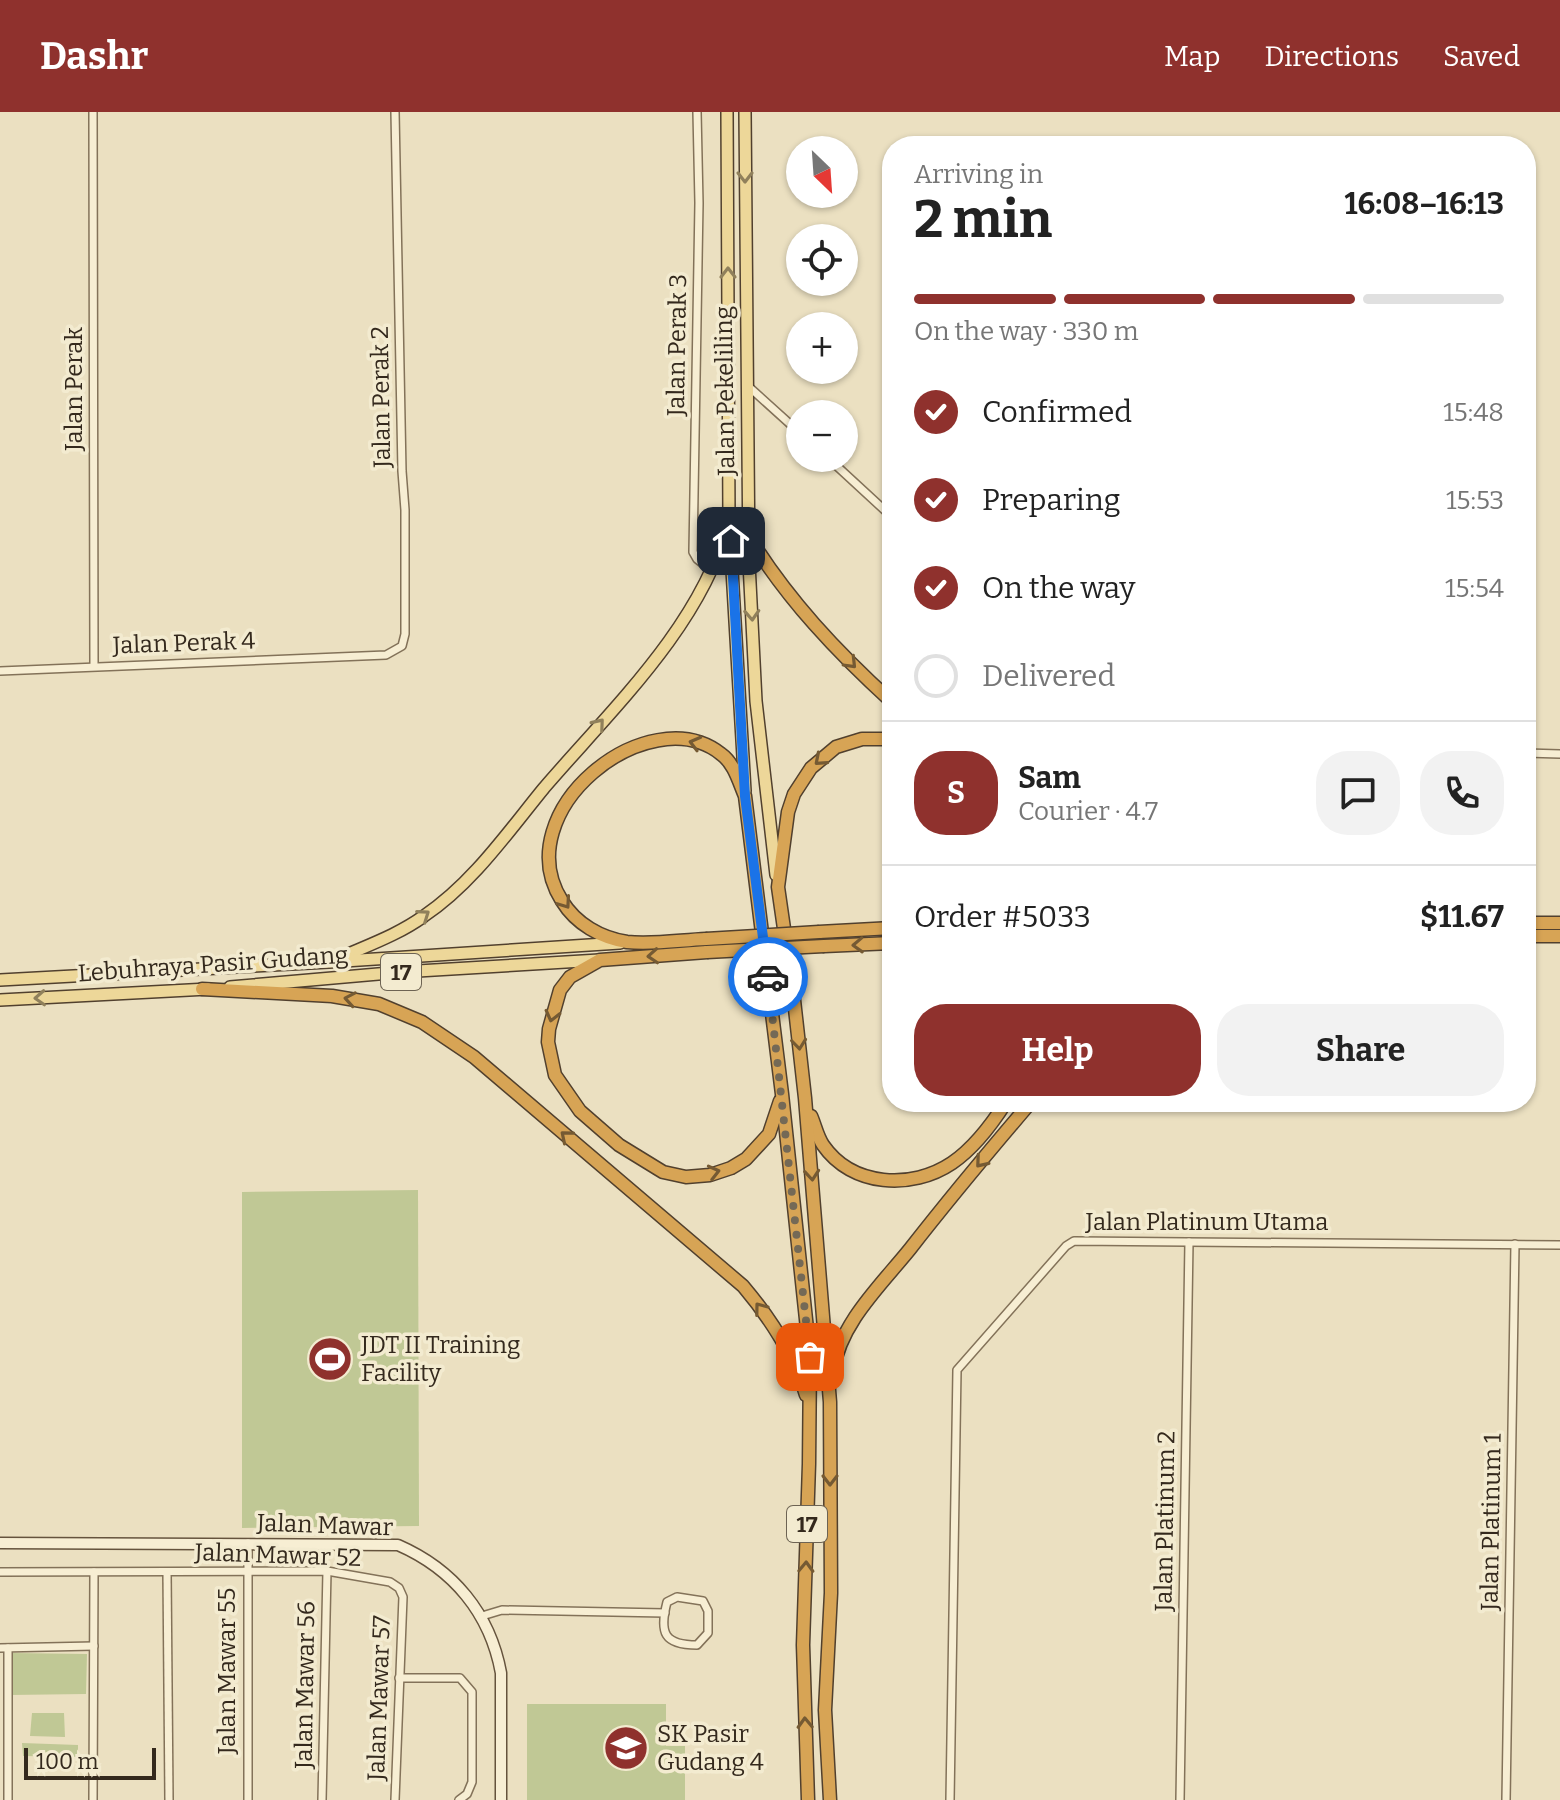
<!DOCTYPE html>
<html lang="en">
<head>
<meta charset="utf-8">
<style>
  :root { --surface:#fff; --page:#f2f2f2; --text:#222; --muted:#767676; --line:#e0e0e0; --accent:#8f312d }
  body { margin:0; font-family:Bitter,serif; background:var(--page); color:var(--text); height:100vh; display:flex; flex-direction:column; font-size:30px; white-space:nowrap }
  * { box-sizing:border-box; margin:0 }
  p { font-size:26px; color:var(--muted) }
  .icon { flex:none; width:44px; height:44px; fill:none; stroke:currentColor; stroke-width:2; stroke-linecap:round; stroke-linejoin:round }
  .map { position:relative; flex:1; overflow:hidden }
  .panel { position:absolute; left:882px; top:24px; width:654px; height:976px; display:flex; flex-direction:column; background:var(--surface); border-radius:32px; box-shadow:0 2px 6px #0004 }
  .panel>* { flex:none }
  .needle { width:52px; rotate:155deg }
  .buttons { position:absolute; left:786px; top:24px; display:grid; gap:16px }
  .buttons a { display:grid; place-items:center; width:72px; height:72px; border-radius:50%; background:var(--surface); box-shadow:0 2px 6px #0004; font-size:40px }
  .scale { position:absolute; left:24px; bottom:20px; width:132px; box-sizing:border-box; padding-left:8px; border:4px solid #34291d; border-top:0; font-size:22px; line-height:28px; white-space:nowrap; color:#34291d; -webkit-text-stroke:6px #f3ebd0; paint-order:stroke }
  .pin { position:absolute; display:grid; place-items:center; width:68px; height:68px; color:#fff; margin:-34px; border-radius:16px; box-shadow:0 4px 12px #0006 }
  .courier { position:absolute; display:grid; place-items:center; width:80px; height:80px; margin:-40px; border:6px solid #1a73e8; border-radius:50%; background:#fff; color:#222; box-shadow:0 2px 10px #0007 }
  .head em { font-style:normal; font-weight:700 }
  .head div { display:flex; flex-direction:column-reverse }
  .head { display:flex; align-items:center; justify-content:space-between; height:136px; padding:0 32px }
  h1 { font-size:52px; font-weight:700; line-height:60px }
  .bar { display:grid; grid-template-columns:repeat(4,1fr); gap:12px 8px; align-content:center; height:96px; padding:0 32px }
  .bar i { height:10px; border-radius:6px; background:var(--line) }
  .bar .active { background:var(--accent) }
  .bar p { grid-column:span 4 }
  .line { display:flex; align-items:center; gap:20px; padding:0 32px; border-top:2px solid var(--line) }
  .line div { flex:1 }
  .round { display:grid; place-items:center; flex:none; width:84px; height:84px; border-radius:32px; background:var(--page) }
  ol { padding:0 32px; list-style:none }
  li { display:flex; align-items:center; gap:24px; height:88px }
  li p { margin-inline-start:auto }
  li .icon { padding:8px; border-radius:50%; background:var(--accent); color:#fff; stroke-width:4 }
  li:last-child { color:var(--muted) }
  li i { width:44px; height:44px; border:4px solid var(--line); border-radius:50% }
  .action { display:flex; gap:16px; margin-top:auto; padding:16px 32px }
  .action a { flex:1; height:92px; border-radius:32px; background:var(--accent); color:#fff; font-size:32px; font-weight:700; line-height:92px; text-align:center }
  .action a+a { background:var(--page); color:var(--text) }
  header { display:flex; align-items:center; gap:48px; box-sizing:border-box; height:112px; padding:0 40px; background:var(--accent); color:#fff }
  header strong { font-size:38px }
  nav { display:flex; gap:44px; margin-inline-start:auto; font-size:28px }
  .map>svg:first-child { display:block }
  .green { fill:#c0c895 }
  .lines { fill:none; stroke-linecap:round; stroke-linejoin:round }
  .street-casing { stroke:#837259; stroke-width:10 }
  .secondary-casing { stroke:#65533d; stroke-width:13 }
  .primary-casing { stroke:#51402e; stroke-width:14 }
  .highway-casing { stroke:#51402e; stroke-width:15 }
  .street { stroke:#f7eed3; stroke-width:7 }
  .secondary { stroke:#f7eed3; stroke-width:10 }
  .primary { stroke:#edd799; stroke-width:11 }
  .highway { stroke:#d7a455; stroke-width:12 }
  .highway-bridge-casing { stroke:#51402e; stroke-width:15; stroke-linecap:butt }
  .highway-bridge { stroke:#d7a455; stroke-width:12 }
  .oneway { stroke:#90805b }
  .oneway2 { stroke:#755a33 }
  .done { stroke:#746956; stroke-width:8; stroke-dasharray:0 14.4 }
  .route { stroke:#1a73e8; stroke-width:10 }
  .labels { text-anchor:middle; stroke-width:7; stroke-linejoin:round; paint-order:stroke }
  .shield { fill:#f3ebd0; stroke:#6d6353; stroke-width:2 }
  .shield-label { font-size:22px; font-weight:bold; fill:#34291d }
  .street-label { font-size:24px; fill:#34291d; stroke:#f3ebd0 }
  .poi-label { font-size:24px; fill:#34291d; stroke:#f3ebd0; text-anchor:start }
</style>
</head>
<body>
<header>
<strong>Dashr</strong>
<nav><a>Map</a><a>Directions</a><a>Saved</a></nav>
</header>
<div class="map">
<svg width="1560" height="1688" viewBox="0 0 1560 1688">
  <rect width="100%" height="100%" fill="#ebe0c1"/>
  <g class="green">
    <polygon points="418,1078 419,1414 242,1416 242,1080"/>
    <polygon points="13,1541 87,1542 86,1582 10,1583"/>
    <polygon points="527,1592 666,1592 666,1634 685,1634 685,1688 527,1688"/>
    <polygon points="32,1601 64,1601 65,1625 30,1624"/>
    <polygon points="22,1631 78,1633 78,1645 23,1644"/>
  </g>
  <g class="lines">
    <g class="street-casing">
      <g id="street">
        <polyline points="93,0 94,554"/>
        <polyline points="697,0 699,91 693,440 697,447 712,459"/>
        <polyline points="748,274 800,321"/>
        <polyline points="828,346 892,405"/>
        <polyline points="0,559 386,543 402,534 405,522 405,398 402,359 395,0"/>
        <polyline points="1526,641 1560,642"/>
        <polyline points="0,1460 327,1459 390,1470 399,1476 403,1485 395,1688"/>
        <polyline points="167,1460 169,1688"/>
        <path d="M677 1485 703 1489 708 1499V1521L697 1533C664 1533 659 1521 667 1490Z"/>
        <polyline points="482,1504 502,1498 665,1501"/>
        <polyline points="0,1536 94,1534"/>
        <polyline points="8,1536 8,1688"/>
        <polyline points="399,1566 460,1566 472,1580 472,1670 467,1682 459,1688"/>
        <polyline points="93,1688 94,1460"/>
        <polyline points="248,1688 248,1431"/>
        <polyline points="322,1688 327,1459"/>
        <polyline points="950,1688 957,1258 1066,1134 1074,1129 1560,1133"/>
        <polyline points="1180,1688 1189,1130"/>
        <polyline points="1506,1688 1515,1132"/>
      </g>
    </g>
    <g class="secondary-casing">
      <path id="secondary" d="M0 1431 398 1433C453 1457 490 1501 501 1561V1688"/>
    </g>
    <g class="primary-casing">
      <g id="primary">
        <polyline points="727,0 729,407 745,679"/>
        <polyline points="745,0 749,451 756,589 776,763"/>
        <path d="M337 847C366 834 398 823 424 804 472 772 508 720 544 676 610 599 700 515 727 415"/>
        <polyline points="0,868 329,850 620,831"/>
        <polyline points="230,875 401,860 599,848"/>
        <polyline points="0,888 208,877"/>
      </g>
    </g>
    <g class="highway-casing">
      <g id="highway">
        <path d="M749 425C788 488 837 540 892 590"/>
        <polyline points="1526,811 1560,811"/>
        <polyline points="819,820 892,816"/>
        <polyline points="1526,824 1560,824"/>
        <path d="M706 827C681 828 652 833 627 830 601 826 576 812 562 789 505 699 649 585 721 642 734 651 739 670 745 684L782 982 810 1245 809 1352 803 1533 808 1688"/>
        <polyline points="824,834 892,831"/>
        <polyline points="707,840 600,848 570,865 560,878 549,917 548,930 555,963 580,999 619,1033 663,1060 686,1065 710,1063 731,1056 746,1047 769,1022 780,989"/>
        <path d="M202 877 332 884 379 892 422 910 474 945 743 1174C770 1206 794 1242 806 1283"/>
        <path d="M811 1004C815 1013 817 1024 823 1033 852 1075 912 1078 952 1051 974 1036 992 1012 1006 990"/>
        <path d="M833 1259C840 1211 881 1173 910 1137 949 1087 990 1038 1031 990"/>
        <polyline points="830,1688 825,1598 831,1481 830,1290 805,986 793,879 778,775 788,700 794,682 811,656 836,635 862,627 892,627"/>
      </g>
    </g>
    <use href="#street" class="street"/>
    <use href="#secondary" class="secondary"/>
    <use href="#primary" class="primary"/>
    <use href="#highway" class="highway"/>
    <g class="highway-bridge-casing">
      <g id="highway-bridge">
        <polyline points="706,827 819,820"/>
        <polyline points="707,840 824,834"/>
      </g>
    </g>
    <use href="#highway-bridge" class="highway-bridge"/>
  </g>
  <defs><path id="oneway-chevron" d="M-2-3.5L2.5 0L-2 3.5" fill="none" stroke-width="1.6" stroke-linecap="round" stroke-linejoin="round" transform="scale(2)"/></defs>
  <g class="oneway">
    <use href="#oneway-chevron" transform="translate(745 65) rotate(90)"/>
    <use href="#oneway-chevron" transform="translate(728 161) rotate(-90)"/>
    <use href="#oneway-chevron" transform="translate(752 503) rotate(87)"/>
    <use href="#oneway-chevron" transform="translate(599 612) rotate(-50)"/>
    <use href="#oneway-chevron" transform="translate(424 803) rotate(-35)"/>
    <use href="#oneway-chevron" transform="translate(40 886) rotate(177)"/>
  </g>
  <g class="oneway2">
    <use href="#oneway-chevron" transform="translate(851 551) rotate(46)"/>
    <use href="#oneway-chevron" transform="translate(695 631) rotate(-165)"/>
    <use href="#oneway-chevron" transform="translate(820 648) rotate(139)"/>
    <use href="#oneway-chevron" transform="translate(565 791) rotate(55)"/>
    <use href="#oneway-chevron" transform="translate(858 833) rotate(178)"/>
    <use href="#oneway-chevron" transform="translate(653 844) rotate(176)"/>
    <use href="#oneway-chevron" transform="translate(350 887) rotate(-170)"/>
    <use href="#oneway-chevron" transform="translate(552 904) rotate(104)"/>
    <use href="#oneway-chevron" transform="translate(799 932) rotate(84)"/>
    <use href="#oneway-chevron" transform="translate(566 1024) rotate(-140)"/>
    <use href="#oneway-chevron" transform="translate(981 1050) rotate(130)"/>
    <use href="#oneway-chevron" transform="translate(714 1060) rotate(-14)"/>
    <use href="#oneway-chevron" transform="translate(812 1063) rotate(85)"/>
    <use href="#oneway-chevron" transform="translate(760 1196) rotate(-127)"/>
    <use href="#oneway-chevron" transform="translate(830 1368) rotate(90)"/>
    <use href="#oneway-chevron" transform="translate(806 1455) rotate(-88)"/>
    <use href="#oneway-chevron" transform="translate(805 1611) rotate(-92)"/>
  </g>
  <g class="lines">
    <polyline class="done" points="768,865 810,1245"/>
    <polyline class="route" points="731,429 745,684 768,865"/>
  </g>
  <defs>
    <g id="stadium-disc" transform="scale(2.3)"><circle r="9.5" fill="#8f312d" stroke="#f3ebd0"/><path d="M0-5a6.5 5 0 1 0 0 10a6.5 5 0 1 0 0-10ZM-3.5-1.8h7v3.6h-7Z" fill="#fff"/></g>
    <g id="school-disc" transform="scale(2.3)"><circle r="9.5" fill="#8f312d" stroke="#f3ebd0"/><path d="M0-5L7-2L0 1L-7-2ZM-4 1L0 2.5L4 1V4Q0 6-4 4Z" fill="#fff"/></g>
  </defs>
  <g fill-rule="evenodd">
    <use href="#stadium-disc" x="330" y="1247"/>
    <use href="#school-disc" x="626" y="1636"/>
  </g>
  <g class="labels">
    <g class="shield">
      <rect x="381" y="842" width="40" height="36" rx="6"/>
      <rect x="787" y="1394" width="40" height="36" rx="6"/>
    </g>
    <g class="shield-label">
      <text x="401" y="868">17</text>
      <text x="807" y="1420">17</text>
    </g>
    <g class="street-label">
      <text transform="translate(677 233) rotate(-89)" y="8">Jalan Perak 3</text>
      <text transform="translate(74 277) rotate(-90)" y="8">Jalan Perak</text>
      <text transform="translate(725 279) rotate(-91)" y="8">Jalan Pekeliling</text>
      <text transform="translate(381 285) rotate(-91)" y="8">Jalan Perak 2</text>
      <text transform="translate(184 531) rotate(-2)" y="8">Jalan Perak 4</text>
      <text transform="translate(213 852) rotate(-4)" y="8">Lebuhraya Pasir Gudang</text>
      <text x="1207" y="1118">Jalan Platinum Utama</text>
      <text transform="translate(1165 1409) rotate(-89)" y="8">Jalan Platinum 2</text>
      <text transform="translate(1491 1410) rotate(-89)" y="8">Jalan Platinum 1</text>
      <text transform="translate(325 1413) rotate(2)" y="8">Jalan Mawar</text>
      <text transform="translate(278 1443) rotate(2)" y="8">Jalan Mawar 52</text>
      <text transform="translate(227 1559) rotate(-90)" y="8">Jalan Mawar 55</text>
      <text transform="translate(305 1573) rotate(-89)" y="8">Jalan Mawar 56</text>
      <text transform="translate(379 1586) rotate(-88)" y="8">Jalan Mawar 57</text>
    </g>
    <g class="poi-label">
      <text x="361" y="1241">JDT II Training<tspan x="361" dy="28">Facility</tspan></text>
      <text x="657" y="1630">SK Pasir<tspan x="657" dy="28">Gudang 4</tspan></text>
    </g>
  </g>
</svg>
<div class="buttons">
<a><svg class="needle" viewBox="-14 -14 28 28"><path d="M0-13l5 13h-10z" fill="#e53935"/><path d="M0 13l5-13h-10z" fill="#767676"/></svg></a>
<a><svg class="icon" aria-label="locate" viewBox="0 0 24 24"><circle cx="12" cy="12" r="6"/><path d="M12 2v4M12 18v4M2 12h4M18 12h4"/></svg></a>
<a>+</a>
<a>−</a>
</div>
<div class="scale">100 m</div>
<div class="pin" style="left:810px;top:1245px;background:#ea580c"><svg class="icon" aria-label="bag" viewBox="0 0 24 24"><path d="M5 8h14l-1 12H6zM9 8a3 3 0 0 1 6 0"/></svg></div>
<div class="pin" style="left:731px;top:429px;background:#1f2937"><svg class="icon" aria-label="home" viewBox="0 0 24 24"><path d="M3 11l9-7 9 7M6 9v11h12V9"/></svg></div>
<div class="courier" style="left:768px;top:865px"><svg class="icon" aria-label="car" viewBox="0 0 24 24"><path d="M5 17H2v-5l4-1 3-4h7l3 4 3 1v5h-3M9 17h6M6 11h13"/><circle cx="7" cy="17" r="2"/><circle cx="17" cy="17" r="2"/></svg></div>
<section class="panel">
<div class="head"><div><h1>2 min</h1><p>Arriving in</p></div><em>16:08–16:13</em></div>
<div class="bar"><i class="active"></i><i class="active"></i><i class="active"></i><i></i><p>On the way · 330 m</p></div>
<ol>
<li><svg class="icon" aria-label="check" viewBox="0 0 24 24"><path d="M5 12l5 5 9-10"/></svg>Confirmed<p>15:48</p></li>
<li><svg class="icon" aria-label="check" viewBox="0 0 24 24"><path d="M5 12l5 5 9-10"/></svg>Preparing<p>15:53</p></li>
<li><svg class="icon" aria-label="check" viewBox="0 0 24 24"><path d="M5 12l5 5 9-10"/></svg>On the way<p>15:54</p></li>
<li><i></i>Delivered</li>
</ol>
<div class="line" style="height:144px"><b class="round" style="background:var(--accent);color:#fff">S</b><div><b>Sam</b><p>Courier · 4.7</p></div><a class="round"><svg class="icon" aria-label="chat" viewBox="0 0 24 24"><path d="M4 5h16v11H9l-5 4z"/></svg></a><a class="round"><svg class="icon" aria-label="phone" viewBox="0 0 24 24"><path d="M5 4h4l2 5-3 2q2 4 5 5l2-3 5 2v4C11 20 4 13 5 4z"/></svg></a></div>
<div class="line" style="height:104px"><div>Order #5033</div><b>$11.67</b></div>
<div class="action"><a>Help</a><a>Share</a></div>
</section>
</div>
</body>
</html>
